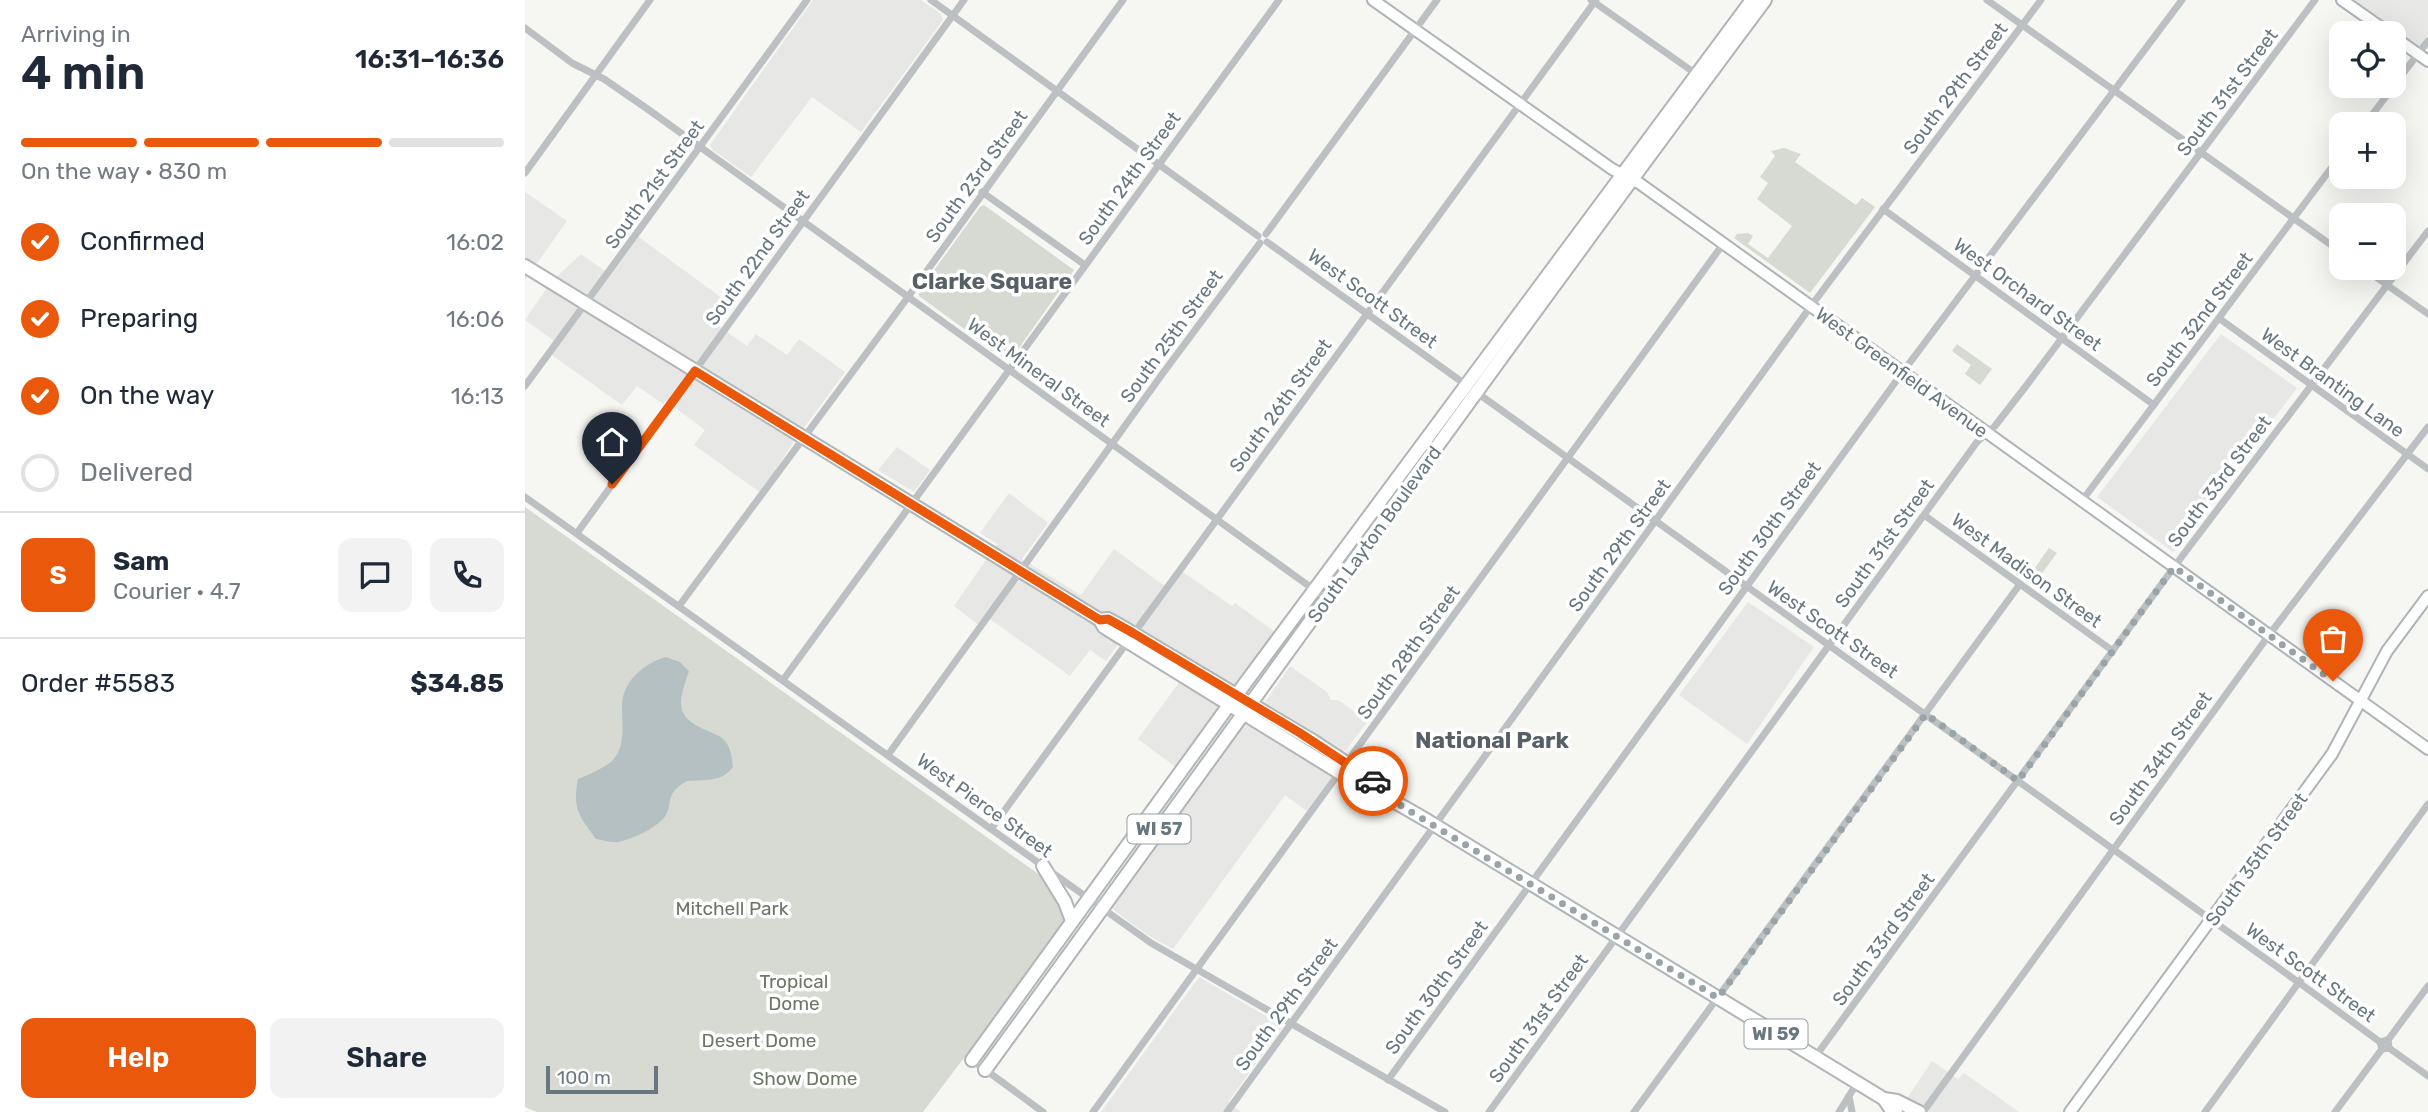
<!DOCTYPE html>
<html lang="en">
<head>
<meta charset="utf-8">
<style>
  :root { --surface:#fff; --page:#f2f2f3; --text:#1f2937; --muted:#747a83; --line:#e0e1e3; --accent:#ea580c }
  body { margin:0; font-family:Rubik,sans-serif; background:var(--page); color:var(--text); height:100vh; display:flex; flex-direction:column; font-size:26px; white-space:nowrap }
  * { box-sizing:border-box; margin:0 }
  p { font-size:23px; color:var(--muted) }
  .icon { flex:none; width:38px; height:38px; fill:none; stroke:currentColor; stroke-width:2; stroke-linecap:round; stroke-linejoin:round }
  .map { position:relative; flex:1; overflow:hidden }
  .panel { display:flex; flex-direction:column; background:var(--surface); width:525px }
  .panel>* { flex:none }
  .controls { position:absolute; left:1804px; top:21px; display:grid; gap:14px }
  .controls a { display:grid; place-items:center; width:77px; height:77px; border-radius:14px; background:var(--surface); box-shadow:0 7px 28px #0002; font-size:35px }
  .scale { position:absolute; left:21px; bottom:18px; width:112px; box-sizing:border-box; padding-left:7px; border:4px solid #697880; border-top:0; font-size:19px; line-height:24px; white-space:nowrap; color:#697880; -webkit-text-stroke:5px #fff; paint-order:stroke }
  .pin { position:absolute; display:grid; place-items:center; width:60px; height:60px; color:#fff; margin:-72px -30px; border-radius:50% 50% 50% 0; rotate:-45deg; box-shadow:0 0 7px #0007 }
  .pin .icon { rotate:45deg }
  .courier { position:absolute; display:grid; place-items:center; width:70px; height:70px; margin:-35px; border:5px solid #ea580c; border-radius:50%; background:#fff; color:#222; box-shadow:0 2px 9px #0007 }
  .headline em { font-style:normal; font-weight:600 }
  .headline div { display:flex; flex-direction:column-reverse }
  .headline { display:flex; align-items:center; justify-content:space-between; height:119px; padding:0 21px }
  h1 { font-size:46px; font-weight:600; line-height:52px }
  .bar { display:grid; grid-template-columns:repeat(4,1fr); gap:10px 7px; align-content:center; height:84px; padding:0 21px }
  .bar i { height:9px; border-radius:5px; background:var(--line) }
  .bar .on { background:var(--accent) }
  .bar p { grid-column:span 4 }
  .line { display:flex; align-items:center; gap:18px; padding:0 21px; border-top:2px solid var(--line) }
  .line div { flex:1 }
  .round { display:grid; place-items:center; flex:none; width:74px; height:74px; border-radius:14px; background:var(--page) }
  ol { padding:0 21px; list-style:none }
  li { display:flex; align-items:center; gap:21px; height:77px }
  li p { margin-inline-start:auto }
  li .icon { padding:7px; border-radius:50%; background:var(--accent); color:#fff; stroke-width:4 }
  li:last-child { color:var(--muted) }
  li i { width:38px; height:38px; border:4px solid var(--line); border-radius:50% }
  .primary-button { display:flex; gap:14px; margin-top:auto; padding:14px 21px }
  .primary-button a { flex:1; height:80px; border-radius:14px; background:var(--accent); color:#fff; font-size:28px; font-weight:600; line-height:80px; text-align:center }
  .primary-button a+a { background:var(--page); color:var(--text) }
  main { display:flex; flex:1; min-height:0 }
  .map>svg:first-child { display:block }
  .built { fill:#e7e7e6 }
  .green { fill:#d6dad3 }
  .water { fill:#b5c0c3 }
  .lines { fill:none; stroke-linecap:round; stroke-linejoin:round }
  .secondary-casing { stroke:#aeb4b7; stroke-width:14 }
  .primary-casing { stroke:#b0b5b7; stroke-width:16 }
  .street { stroke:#bcc0c2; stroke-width:7 }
  .secondary { stroke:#fff; stroke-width:10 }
  .primary { stroke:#fff; stroke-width:12 }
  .done { stroke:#9aa4a8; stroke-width:7; stroke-dasharray:0 12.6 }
  .route { stroke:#ea580c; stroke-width:9 }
  .labels { text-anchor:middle; stroke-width:7; stroke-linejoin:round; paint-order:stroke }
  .shield { fill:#fff; stroke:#96a0a6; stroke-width:2 }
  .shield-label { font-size:18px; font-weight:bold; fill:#697880 }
  .street-label { font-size:19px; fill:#697880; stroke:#fff }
  .park-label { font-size:19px; fill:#6c7867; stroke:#fff }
  .quarter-label { font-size:23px; font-weight:bold; fill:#566066; stroke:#fff }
</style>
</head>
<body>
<main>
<section class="panel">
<div class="headline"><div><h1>4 min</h1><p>Arriving in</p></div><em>16:31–16:36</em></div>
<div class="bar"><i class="on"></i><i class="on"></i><i class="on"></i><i></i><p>On the way · 830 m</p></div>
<ol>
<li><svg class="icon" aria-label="check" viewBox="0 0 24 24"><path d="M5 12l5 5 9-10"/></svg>Confirmed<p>16:02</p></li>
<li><svg class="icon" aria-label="check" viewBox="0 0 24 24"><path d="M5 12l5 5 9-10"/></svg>Preparing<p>16:06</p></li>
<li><svg class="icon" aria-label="check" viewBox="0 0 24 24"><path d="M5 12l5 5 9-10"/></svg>On the way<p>16:13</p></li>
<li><i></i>Delivered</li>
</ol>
<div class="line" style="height:126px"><b class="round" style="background:var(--accent);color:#fff">S</b><div><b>Sam</b><p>Courier · 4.7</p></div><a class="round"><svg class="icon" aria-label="chat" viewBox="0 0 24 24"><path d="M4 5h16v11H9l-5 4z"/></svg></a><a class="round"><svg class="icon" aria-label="phone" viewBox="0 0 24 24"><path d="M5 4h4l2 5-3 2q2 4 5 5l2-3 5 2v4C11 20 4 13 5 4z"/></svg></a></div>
<div class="line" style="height:91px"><div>Order #5583</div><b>$34.85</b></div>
<div class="primary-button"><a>Help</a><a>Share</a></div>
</section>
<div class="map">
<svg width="1903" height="1112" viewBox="0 0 1903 1112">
  <rect width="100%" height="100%" fill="#f6f6f3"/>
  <g class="built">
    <polygon points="288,0 396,0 416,14 418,20 336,132 287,97 226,177 188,150 185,145"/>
    <polygon points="1825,0 1903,0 1903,35 1896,45 1891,46"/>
    <polygon points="0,192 42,221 0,280"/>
    <polygon points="111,235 205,304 191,324 222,346 231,334 262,355 274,339 320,372 267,444 236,493 169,445 180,430 141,401 138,404 112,386 97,405 24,353 31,342 0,320 26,282 56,254 83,273"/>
    <polygon points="1696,334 1772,388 1648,552 1572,497"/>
    <polygon points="372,447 405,470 389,492 353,470"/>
    <polygon points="484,493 523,523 497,559 556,595 589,549 641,587 655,570 707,606 710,603 753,634 711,689 607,625 581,661 565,650 545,676 462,617 455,626 429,606 472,544 455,533"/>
    <polygon points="1223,602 1289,647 1222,744 1154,695"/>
    <polygon points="765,666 802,692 806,700 813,700 843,721 821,750 818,751 740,702"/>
    <polygon points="658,677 704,705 656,771 613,739"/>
    <polygon points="724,724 808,775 782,811 760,795 648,949 621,934 586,908 717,726"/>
    <polygon points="674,977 758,1026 703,1102 716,1112 576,1112"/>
    <polygon points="1407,1061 1433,1079 1439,1073 1494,1112 1373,1112"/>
  </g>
  <g class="green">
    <polygon points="1259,148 1276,154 1270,162 1331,205 1337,198 1350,207 1285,293 1209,238 1212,234 1223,233 1228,236 1223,244 1243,258 1267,226 1232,199 1243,183 1235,177 1250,156 1246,151"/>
    <polygon points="459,205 549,270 487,358 482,360 394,296 394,291 455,207"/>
    <polygon points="1432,344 1467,369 1455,385 1440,374 1446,365 1427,351"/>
    <polygon points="0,507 519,878 543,914 542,922 398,1112 12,1112 0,1107"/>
    <polygon points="1524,548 1532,553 1509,584 1502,579"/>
  </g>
  <path class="water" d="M141 657 155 662 164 671C154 701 148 716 181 730 187 733 196 736 200 741 206 748 207 759 208 767 198 782 178 780 162 781 138 794 149 805 139 818 129 829 108 839 93 842 87 843 78 840 71 839 54 816 47 809 53 779 61 776 81 767 87 761 101 746 97 726 97 708 96 682 119 663 141 657Z"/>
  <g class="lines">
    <g class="secondary-casing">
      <g id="secondary">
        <polyline points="848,0 1087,169 1114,183 1903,749"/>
        <polyline points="1817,0 1864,33"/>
        <polyline points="1869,37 1903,61"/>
        <polyline points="1545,1112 1807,754 1862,651 1903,596"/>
      </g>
    </g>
    <g class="primary-casing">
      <g id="primary">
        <polyline points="0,266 575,620 579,627 595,637 854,797 870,802 903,821 1359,1099 1372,1101 1394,1112"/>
        <polyline points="575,620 583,619 601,629 788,741 858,787 870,801"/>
        <polyline points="518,866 540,902 547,921"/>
        <polyline points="447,1060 704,705 1227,0"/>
        <path d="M460 1070C720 713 976 354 1240 0"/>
        <polyline points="1359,1099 1365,1108 1371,1112"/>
      </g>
    </g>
    <g class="street">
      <polyline points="406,0 733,236"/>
      <polyline points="1066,0 1174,76"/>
      <polyline points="1462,0 1816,252"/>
      <polyline points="0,28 47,63 79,79 124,110 802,599"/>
      <polyline points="1869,85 1903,41"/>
      <polyline points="1840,124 1869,86"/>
      <polyline points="0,173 125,0"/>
      <polyline points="457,192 560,265"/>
      <polyline points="1358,209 1629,405"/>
      <polyline points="741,234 912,0"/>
      <polyline points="742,242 1780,987 1855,1042 1857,1049 1864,1048 1863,1040 1855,1042"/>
      <polyline points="1838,268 1903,314"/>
      <polyline points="1695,319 1903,469"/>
      <polyline points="0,386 282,0"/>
      <polyline points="0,497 626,943 920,1112"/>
      <polyline points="1556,502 1816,155"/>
      <polyline points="1399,515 1588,651"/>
      <polyline points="52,533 439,0"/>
      <polyline points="154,606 383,297 598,0"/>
      <polyline points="258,680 754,0"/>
      <polyline points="363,755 638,373 735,243"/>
      <polyline points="466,829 1071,0"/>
      <polyline points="1863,1040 1903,986"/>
      <polyline points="1864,1048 1903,1076"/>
      <polyline points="1290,1057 1649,567 1903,231"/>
      <polyline points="447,1060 518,1112"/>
      <polyline points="863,1080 1377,373 1657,0"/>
      <polyline points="1324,1096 1327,1112"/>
      <polyline points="568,1112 1198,244"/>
      <polyline points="702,1112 1286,306 1516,0"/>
      <polyline points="964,1112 1452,442 1470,426 1501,386 1790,0"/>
      <polyline points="1109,1112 1495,584"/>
      <polyline points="1314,1112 1332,1083"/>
      <polyline points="1398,1112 1744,635 1903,427"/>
      <polyline points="1680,1112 1903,804"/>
      <polyline points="1810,1112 1857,1049"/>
    </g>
    <use href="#secondary" class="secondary"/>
    <use href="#primary" class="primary"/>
  </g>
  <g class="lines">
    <polyline class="done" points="848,781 858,787 870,802 1193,998 1401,714 1493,781 1649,567 1808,681"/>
    <polyline class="route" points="87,484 170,371 575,620 583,619 608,633 775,733 848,781"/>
  </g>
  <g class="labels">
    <g class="shield">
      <rect x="602.5" y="814.5" width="63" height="29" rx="5"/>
      <rect x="1219.5" y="1019.5" width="63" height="29" rx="5"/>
    </g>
    <g class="shield-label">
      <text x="634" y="835">WI 57</text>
      <text x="1251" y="1040">WI 59</text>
    </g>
    <g class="street-label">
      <text transform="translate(1430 88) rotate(-53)" y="7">South 29th Street</text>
      <text transform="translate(1702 92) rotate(-53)" y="7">South 31st Street</text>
      <text transform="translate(451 176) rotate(-54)" y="7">South 23rd Street</text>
      <text transform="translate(604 178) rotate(-54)" y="7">South 24th Street</text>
      <text transform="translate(129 184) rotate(-54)" y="7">South 21st Street</text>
      <text transform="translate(232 257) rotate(-54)" y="7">South 22nd Street</text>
      <text transform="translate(1503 294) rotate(36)" y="7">West Orchard Street</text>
      <text transform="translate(848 298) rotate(36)" y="7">West Scott Street</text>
      <text transform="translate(1674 319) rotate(-53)" y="7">South 32nd Street</text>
      <text transform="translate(646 336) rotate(-54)" y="7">South 25th Street</text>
      <text transform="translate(514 372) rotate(36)" y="7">West Mineral Street</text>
      <text transform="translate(1377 372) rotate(36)" y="7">West Greenfield Avenue</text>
      <text transform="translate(1808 382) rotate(36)" y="7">West Branting Lane</text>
      <text transform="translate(755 405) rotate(-54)" y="7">South 26th Street</text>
      <text transform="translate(1694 481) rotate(-53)" y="7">South 33rd Street</text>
      <text transform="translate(1244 528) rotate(-54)" y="7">South 30th Street</text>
      <text transform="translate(849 534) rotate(-54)" y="7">South Layton Boulevard</text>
      <text transform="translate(1359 543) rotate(-54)" y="7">South 31st Street</text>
      <text transform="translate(1094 545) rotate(-54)" y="7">South 29th Street</text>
      <text transform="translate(1502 570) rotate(36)" y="7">West Madison Street</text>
      <text transform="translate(1308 629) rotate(35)" y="7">West Scott Street</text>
      <text transform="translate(883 652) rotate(-54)" y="7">South 28th Street</text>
      <text transform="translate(1635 758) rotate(-54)" y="7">South 34th Street</text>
      <text transform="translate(460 805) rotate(36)" y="7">West Pierce Street</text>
      <text transform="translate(1731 859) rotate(-54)" y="7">South 35th Street</text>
      <text transform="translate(1358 939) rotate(-54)" y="7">South 33rd Street</text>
      <text transform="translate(1786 972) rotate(36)" y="7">West Scott Street</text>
      <text transform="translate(911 987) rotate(-54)" y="7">South 30th Street</text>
      <text transform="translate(761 1004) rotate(-54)" y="7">South 29th Street</text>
      <text transform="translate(1013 1018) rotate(-54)" y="7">South 31st Street</text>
    </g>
    <g class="park-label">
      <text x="207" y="915">Mitchell Park</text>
      <text x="269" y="988">Tropical<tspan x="269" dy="22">Dome</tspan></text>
      <text x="234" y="1047">Desert Dome</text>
      <text x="280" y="1085">Show Dome</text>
    </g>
    <g class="quarter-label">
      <text x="467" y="289">Clarke Square</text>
      <text x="967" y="748">National Park</text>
    </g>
  </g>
</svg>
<div class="controls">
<a><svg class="icon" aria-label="locate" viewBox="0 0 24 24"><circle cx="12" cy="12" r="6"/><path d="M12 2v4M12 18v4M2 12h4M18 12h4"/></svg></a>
<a>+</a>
<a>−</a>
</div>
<div class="scale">100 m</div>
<div class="pin" style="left:1808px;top:681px;background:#ea580c"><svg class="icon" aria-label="bag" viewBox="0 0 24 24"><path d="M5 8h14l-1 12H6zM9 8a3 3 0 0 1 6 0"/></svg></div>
<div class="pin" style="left:87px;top:484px;background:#1f2937"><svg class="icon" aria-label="home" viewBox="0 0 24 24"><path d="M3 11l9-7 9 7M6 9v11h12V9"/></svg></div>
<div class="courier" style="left:848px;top:781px"><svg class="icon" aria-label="car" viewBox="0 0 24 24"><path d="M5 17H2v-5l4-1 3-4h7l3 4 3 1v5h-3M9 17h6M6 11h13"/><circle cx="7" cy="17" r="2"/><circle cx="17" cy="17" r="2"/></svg></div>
</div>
</main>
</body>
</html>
